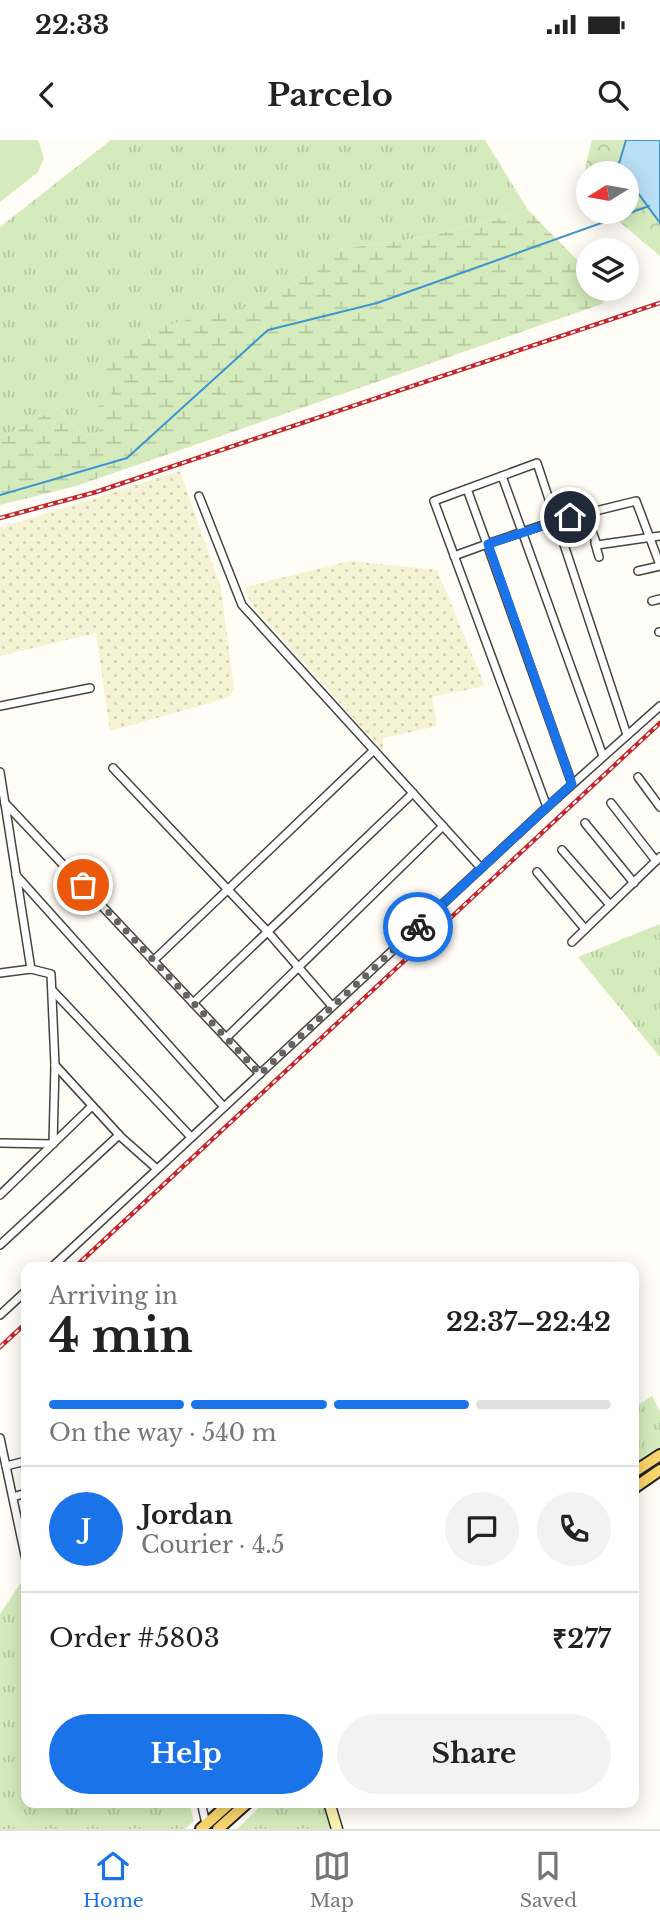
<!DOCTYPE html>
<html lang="en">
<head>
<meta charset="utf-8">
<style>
  :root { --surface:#fff; --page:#f2f2f2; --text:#222; --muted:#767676; --line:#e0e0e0; --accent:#1a73e8 }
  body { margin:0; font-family:"Libre Baskerville",serif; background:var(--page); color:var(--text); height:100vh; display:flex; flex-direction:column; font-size:26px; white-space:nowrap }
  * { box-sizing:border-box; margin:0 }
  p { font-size:23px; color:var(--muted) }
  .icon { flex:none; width:38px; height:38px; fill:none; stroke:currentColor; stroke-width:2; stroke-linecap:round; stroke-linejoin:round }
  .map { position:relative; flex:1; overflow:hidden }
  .details { position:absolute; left:21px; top:1122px; width:618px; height:546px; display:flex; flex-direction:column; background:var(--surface); border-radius:14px; box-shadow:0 4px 18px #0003 }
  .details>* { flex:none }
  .needle { width:46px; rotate:259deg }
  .controls { position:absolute; left:576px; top:21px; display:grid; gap:14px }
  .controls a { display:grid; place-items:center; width:63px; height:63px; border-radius:50%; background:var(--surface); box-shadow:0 4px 18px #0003; font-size:35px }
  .pin { position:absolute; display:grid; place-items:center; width:60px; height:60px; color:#fff; margin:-30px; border:4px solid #fff; border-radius:50%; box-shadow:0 2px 7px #0007 }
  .courier { position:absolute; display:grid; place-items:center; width:70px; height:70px; margin:-35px; border:5px solid #1a73e8; border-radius:50%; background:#fff; color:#222; box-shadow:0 2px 9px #0007 }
  .summary em { font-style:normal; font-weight:700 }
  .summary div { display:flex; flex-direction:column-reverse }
  .summary { display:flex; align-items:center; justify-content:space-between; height:119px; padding:0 28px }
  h1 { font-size:46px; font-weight:700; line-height:52px }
  .bar { display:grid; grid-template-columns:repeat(4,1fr); gap:10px 7px; align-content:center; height:84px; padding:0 28px }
  .bar i { height:9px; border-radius:5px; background:var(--line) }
  .bar .selected { background:var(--accent) }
  .bar p { grid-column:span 4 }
  .line { display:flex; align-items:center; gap:18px; padding:0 28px; border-top:2px solid var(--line) }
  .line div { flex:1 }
  .round { display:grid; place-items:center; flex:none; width:74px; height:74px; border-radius:37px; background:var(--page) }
  .action { display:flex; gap:14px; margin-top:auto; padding:14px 28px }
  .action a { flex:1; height:80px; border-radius:42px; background:var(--accent); color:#fff; font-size:28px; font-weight:700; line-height:80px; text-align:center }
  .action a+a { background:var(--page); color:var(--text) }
  .status { display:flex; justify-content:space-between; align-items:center; height:49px; padding:0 35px; background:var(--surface); direction:ltr }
  .status svg { height:19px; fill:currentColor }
  header { display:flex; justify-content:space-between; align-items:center; height:91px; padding:0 28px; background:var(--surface); font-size:32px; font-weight:700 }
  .menu { display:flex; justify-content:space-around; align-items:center; height:98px; border-top:2px solid var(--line); background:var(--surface); font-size:19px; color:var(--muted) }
  .menu a { display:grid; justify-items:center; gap:4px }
  .menu .selected { color:var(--accent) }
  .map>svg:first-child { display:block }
  .farmland { fill:url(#farmland-dots) }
  .grass { fill:url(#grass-tufts) }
  .wetland { fill:url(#wetland-marsh) }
  .park { fill:url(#park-crowns) }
  .garden { fill:#d5ebbd }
  .water { fill:#b9e0f7; stroke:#3f96cf; stroke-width:2 }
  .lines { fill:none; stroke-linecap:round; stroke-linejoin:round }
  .stream { stroke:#3f96cf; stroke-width:2 }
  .street-casing { stroke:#444; stroke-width:10 }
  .secondary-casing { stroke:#333; stroke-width:13 }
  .primary-casing { stroke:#222; stroke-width:14 }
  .street { stroke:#fff; stroke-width:7 }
  .secondary { stroke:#fff6b0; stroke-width:10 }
  .primary { stroke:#f9d66b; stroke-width:10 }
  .rail-casing { stroke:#c4262e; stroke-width:4.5 }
  .rail { stroke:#fff; stroke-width:2; stroke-dasharray:5; stroke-linecap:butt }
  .done { stroke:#646461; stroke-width:7; stroke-dasharray:0 12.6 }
  .route { stroke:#1a73e8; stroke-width:9 }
</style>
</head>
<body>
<div class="status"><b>22:33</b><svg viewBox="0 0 49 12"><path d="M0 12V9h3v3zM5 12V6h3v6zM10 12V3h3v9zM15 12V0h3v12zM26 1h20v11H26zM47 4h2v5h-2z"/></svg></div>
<header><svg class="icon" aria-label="back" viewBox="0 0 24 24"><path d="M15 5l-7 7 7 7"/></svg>Parcelo<svg class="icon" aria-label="search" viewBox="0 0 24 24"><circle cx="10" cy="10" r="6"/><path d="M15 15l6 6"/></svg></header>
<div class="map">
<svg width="660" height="1689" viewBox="0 0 660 1689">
  <defs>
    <pattern id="farmland-dots" width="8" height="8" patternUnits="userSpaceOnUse" patternTransform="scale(1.75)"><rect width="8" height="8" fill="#f6f3d4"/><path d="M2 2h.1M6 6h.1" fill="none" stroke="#d2cfb5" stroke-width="1.8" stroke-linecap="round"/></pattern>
    <pattern id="grass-tufts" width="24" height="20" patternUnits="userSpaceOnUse" patternTransform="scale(1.75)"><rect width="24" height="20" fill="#d5ebbd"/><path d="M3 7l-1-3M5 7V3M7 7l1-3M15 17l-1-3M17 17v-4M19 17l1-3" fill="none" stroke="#b6c8a1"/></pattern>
    <pattern id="wetland-marsh" width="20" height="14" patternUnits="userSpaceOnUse" patternTransform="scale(1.75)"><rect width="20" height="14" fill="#d5ebbd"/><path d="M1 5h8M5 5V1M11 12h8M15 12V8" fill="none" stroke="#b6c8a1"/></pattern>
    <pattern id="park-crowns" width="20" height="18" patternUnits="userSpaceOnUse" patternTransform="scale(1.75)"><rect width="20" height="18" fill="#d5ebbd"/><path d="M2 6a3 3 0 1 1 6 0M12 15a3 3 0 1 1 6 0" fill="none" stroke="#b6c8a1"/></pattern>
  </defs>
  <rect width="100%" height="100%" fill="#fffdf5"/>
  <g class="farmland">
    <polygon points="180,331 221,448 234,549 228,558 110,591 96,493 0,516 0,388"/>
    <polygon points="350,421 437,430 485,546 432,557 437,586 383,598 383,611 251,464 245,447"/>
  </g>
  <g class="grass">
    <polygon points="111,0 485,0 528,70 426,97 340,109 264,163 147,191 151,199 99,293 84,296 58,268 0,298 0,87"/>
    <polygon points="660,784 660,917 578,817"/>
    <polygon points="652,1256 660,1271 660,1309 634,1326 634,1268"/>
    <polygon points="24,1438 26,1662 189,1663 194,1681 185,1689 0,1689 0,1474"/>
    <polygon points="265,1662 326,1663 334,1689 237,1689"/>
  </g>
  <polygon class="wetland" points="528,70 588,131 588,149 602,149 606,157 602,164 76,346 0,365 0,298 58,268 84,296 99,293 98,266 116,261 96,228 134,201 151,199 147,189 264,163 340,109 426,97"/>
  <g class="park">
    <polygon points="592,0 626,0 618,27 623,33 588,33 588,56 580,49"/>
    <polygon points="627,38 660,83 660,116 608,72 626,72"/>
  </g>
  <polygon class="garden" points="0,0 38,0 44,18 38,32 0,62"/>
  <polygon class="water" points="626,0 660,0 660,83 627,38 626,33 618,27"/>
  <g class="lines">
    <polyline class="stream" points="0,355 127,318 268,190 377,163 649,66"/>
    <g class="street-casing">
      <g id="street">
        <polyline points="502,336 603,616"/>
        <polyline points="467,349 487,404 555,381 636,361 660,425"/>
        <polyline points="199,356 242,465 481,728"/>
        <polyline points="585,372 597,405 660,396"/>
        <polyline points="595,403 599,417"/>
        <polyline points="454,416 487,404 572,644"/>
        <polyline points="638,431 660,426"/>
        <polyline points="652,461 660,459"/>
        <polyline points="659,492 660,492"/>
        <polyline points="0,566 90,548"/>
        <polyline points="113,628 267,791 332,866"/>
        <polyline points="0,632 31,829"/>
        <polyline points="638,637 660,667"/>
        <polyline points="5,663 260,934"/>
        <polyline points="611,663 656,721"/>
        <polyline points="547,667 434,361 537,323 627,595"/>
        <polyline points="585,683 634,743"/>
        <polyline points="562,710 610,765"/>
        <polyline points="537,732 585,789"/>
        <polyline points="16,735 224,967"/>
        <polyline points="572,802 660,717"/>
        <polyline points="153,821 374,610"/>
        <polyline points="0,833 31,829 51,834 55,925 53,1004 0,1003"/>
        <polyline points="53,851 191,997"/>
        <polyline points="193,863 413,653"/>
        <polyline points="226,898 443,686"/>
        <polyline points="55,925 121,997 157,1029"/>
        <polyline points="0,1055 92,966"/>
        <polyline points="0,1105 119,995"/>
        <polyline points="52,1127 547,667 660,566"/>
        <polyline points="0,1175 26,1151"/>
        <polyline points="0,1298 26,1420"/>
        <polyline points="6,1326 26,1321"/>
        <polyline points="13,1357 26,1353"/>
        <polyline points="201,1662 206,1684"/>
      </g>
    </g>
    <g class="secondary-casing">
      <polyline id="secondary" points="329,1662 337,1689"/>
    </g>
    <g class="primary-casing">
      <g id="primary">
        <polyline points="634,1332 660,1315"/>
        <polyline points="634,1348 660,1330"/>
        <polyline points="201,1689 231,1662"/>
        <polyline points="218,1689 248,1662"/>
      </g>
    </g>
    <use href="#street" class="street"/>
    <use href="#secondary" class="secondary"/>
    <use href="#primary" class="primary"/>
    <g class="rail-casing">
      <g id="rail">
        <polyline points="0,378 96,352 660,163"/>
        <polyline points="75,1127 660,583"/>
        <polyline points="0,1207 26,1183"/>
      </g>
    </g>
    <use href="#rail" class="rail"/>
  </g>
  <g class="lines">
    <polyline class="done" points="83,745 260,934 418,787"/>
    <polyline class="route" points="418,787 572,644 488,404 570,377"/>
  </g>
</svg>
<div class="controls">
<a><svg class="needle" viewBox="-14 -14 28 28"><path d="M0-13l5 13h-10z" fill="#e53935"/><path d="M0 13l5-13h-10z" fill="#767676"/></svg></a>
<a><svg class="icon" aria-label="layers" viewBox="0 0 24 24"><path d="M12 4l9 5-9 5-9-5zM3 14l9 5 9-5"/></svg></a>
</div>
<div class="pin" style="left:83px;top:745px;background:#ea580c"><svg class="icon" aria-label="bag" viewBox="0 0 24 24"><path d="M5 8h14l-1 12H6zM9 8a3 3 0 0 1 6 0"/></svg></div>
<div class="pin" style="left:570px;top:377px;background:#1f2937"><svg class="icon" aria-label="home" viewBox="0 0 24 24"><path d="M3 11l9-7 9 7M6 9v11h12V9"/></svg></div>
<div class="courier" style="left:418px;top:787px"><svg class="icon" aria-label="bike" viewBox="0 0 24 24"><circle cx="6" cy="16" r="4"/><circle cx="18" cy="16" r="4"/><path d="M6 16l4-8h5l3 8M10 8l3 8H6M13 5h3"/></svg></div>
<section class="details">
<div class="summary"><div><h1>4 min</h1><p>Arriving in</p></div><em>22:37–22:42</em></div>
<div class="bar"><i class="selected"></i><i class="selected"></i><i class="selected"></i><i></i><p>On the way · 540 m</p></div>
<div class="line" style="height:126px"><b class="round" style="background:var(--accent);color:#fff">J</b><div><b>Jordan</b><p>Courier · 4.5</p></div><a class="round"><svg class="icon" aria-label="chat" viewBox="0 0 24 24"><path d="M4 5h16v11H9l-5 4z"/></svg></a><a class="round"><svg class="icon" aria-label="phone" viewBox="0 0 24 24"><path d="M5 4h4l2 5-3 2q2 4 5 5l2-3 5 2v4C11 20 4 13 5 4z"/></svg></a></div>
<div class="line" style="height:91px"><div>Order #5803</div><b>₹277</b></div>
<div class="action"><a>Help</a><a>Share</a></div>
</section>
</div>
<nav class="menu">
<a class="selected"><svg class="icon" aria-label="home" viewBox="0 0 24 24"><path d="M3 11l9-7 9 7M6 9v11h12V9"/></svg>Home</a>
<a><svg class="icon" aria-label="map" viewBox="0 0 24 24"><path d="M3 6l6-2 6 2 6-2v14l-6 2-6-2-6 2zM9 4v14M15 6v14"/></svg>Map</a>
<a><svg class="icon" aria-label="saved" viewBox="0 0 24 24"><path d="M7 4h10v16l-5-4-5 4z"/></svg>Saved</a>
</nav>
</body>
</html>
